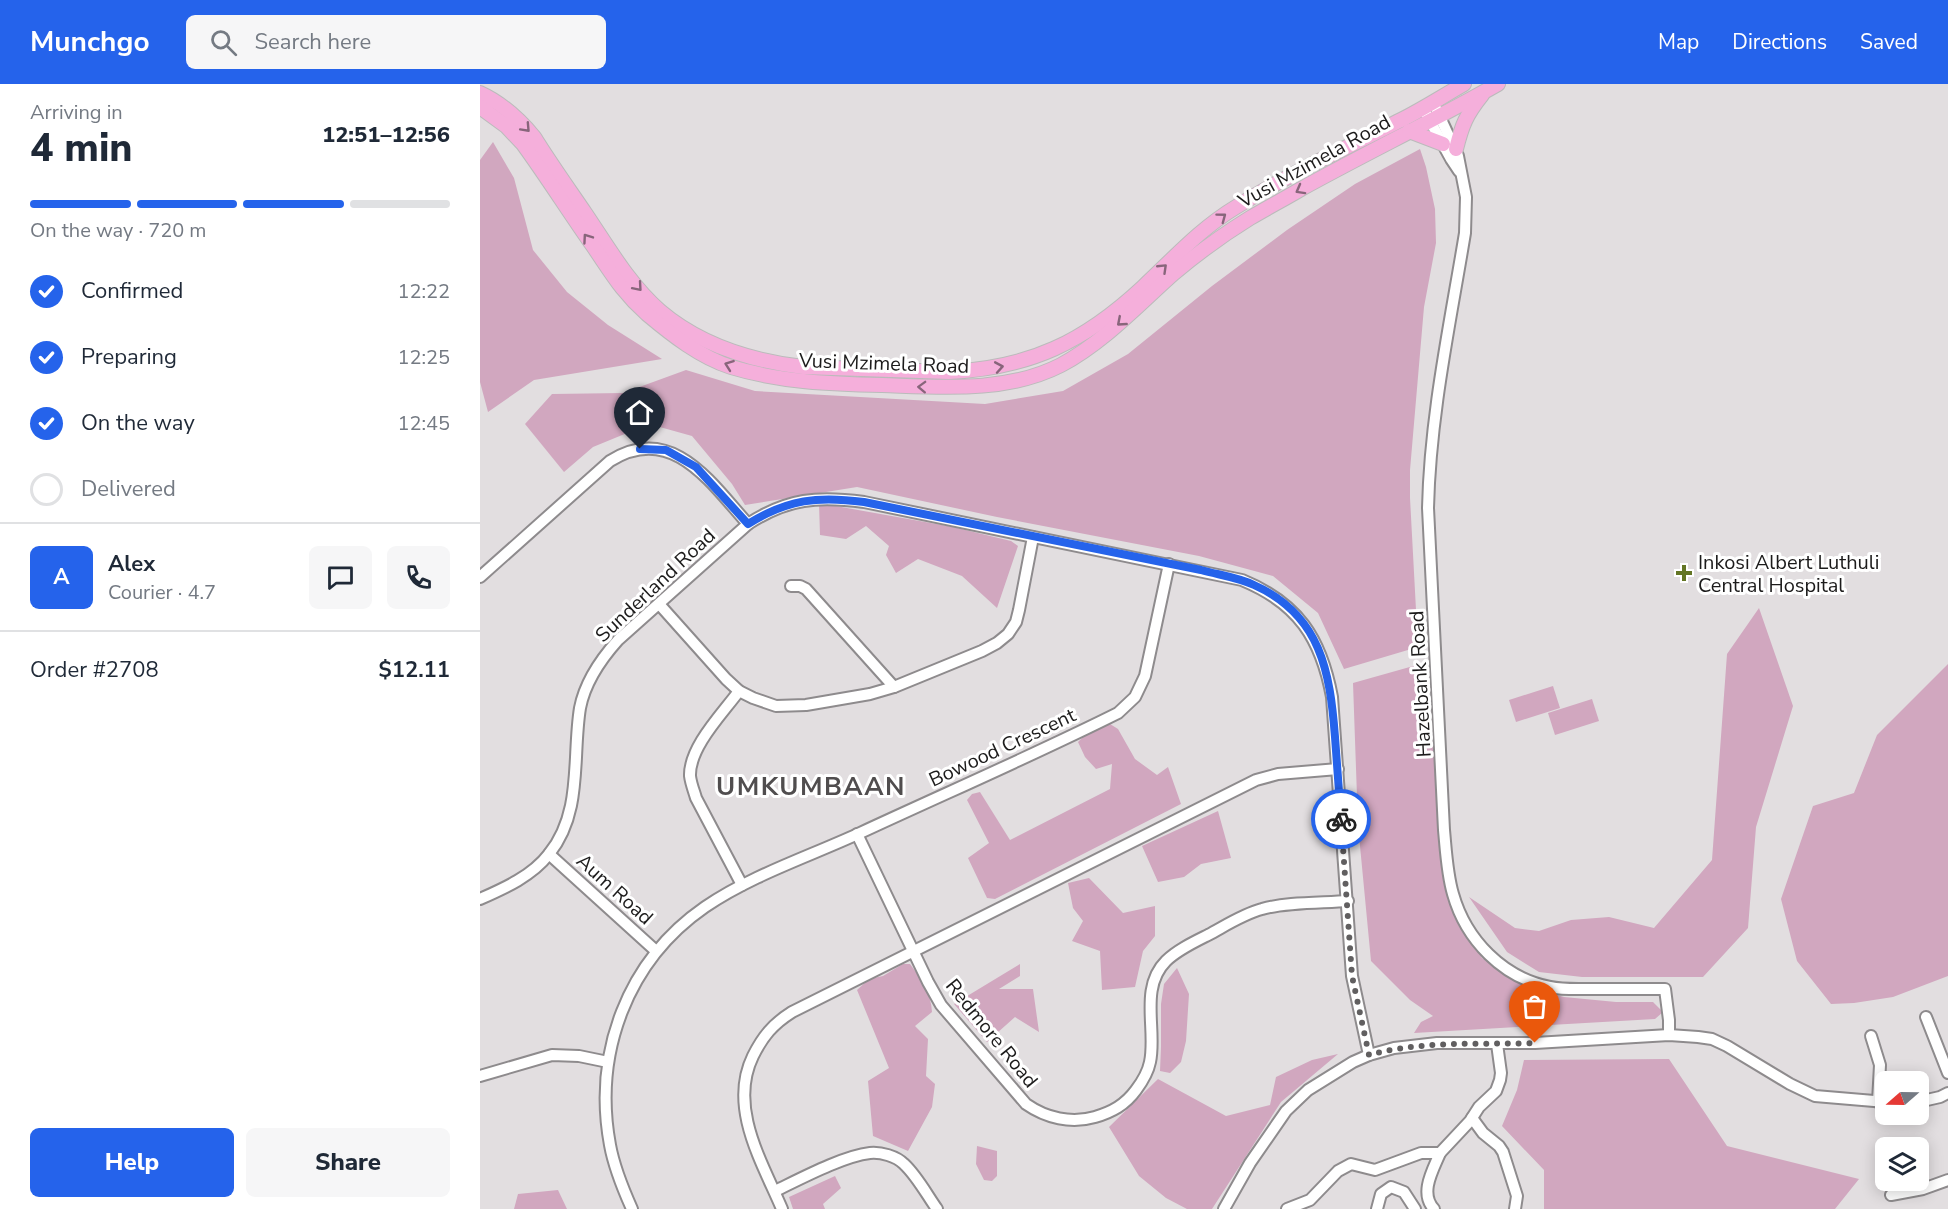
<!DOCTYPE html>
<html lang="en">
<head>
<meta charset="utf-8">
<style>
  :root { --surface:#fff; --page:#f6f6f7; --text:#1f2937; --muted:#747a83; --line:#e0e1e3; --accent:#2563eb }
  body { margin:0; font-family:"Nunito Sans",sans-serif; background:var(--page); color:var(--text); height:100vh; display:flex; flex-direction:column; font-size:22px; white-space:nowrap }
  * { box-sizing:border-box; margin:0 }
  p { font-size:20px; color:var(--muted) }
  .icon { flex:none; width:33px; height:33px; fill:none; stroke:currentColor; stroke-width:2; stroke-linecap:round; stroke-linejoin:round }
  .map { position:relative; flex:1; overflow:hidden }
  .side { display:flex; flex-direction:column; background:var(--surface); width:480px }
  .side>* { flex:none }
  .needle { width:39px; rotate:250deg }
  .fabs { position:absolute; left:1395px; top:987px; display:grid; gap:12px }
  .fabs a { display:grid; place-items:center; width:54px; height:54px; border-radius:9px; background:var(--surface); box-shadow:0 3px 15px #0003; font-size:30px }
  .pin { position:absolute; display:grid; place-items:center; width:51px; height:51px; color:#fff; margin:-62px -26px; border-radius:50% 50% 50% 0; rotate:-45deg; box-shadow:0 0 6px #0007 }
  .pin .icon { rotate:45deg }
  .courier { position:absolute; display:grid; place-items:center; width:60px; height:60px; margin:-30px; border:4px solid #2563eb; border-radius:50%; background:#fff; color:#222; box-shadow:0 2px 8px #0007 }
  .head em { font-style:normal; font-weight:800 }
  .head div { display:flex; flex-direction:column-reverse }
  .head { display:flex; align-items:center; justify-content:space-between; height:102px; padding:0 30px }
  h1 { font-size:39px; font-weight:800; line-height:45px }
  .bar { display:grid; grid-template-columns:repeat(4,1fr); gap:9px 6px; align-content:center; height:72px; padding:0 30px }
  .bar i { height:8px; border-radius:4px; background:var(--line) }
  .bar .current { background:var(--accent) }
  .bar p { grid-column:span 4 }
  .line { display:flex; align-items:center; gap:15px; padding:0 30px; border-top:2px solid var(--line) }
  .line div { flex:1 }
  .round { display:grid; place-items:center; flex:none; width:63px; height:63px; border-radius:9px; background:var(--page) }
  ol { padding:0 30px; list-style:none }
  li { display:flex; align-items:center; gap:18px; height:66px }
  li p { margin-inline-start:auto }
  li .icon { padding:6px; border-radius:50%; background:var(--accent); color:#fff; stroke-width:4 }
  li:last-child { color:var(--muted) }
  li i { width:33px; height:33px; border:3px solid var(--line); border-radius:50% }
  .action { display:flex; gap:12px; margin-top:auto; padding:12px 30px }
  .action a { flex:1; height:69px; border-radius:9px; background:var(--accent); color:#fff; font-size:24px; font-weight:800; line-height:69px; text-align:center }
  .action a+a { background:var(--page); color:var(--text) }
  header { display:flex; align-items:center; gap:36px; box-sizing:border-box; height:84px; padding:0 30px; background:var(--accent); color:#fff }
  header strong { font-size:28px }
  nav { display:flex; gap:33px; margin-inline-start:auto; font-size:21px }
  .search { width:420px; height:54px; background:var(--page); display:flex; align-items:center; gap:15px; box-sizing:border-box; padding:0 21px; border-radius:9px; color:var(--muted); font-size:22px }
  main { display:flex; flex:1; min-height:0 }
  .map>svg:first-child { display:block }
  .green { fill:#d1a7bf }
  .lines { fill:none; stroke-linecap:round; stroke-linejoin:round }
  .minor-casing { stroke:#8e8b8d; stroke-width:14 }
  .major-casing { stroke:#bbb; stroke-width:16 }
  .minor { stroke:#fff; stroke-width:10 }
  .major { stroke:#f5afdb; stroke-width:14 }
  .oneway { stroke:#88657b }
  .done { stroke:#615f60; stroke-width:6; stroke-dasharray:0 10.8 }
  .route { stroke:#2563eb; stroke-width:8 }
  .poi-dot { fill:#637524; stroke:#fff; stroke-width:2 }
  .labels { text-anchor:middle; stroke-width:6; stroke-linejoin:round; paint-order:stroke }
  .street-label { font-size:20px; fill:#1c1b1b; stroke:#fff }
  .poi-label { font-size:20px; fill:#1c1b1b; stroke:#fff; text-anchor:start }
  .district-label { font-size:26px; font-weight:bold; letter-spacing:1.5px; fill:#504d4e; stroke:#fff }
</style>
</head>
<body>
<header>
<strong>Munchgo</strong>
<div class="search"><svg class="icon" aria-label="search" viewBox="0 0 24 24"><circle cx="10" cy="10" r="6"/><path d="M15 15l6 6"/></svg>Search here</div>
<nav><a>Map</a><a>Directions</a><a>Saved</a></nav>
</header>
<main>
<section class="side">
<div class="head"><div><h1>4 min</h1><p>Arriving in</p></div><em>12:51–12:56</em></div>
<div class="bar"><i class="current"></i><i class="current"></i><i class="current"></i><i></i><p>On the way · 720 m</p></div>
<ol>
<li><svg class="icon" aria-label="check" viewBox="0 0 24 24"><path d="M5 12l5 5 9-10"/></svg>Confirmed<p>12:22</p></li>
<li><svg class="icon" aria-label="check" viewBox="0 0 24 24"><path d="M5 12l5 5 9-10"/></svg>Preparing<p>12:25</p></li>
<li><svg class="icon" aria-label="check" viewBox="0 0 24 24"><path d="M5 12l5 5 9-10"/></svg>On the way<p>12:45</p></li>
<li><i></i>Delivered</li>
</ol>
<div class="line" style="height:108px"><b class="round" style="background:var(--accent);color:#fff">A</b><div><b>Alex</b><p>Courier · 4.7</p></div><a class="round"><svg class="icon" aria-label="chat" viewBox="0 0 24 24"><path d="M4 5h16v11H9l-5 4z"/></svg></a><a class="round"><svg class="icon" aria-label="phone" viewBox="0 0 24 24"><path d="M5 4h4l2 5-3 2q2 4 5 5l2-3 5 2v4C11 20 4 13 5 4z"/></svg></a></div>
<div class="line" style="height:78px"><div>Order #2708</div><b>$12.11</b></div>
<div class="action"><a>Help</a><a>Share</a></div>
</section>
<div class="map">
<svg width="1468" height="1125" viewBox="0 0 1468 1125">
  <rect width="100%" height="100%" fill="#e2dee0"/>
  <g class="green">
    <polygon points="13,58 34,94 53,166 87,208 128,241 182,275 54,296 8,328 0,298 0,76"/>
    <polygon points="940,65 946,83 955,125 956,159 944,223 930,386 930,414 938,563 864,585 838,529 793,492 719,472 517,433 377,403 265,421 252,400 212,352 169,340 113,363 84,388 45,340 72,310 143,309 206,286 275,307 505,320 583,307 648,270 732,202 807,146 875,100"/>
    <polygon points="339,419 473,443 531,457 538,462 517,524 482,492 438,475 416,489 406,471 409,462 386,442 366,455 340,451"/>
    <polygon points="1279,524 1313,622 1276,743 1268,844 1223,893 1102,893 1059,888 1027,868 989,813 1035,844 1059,847 1091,836 1129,833 1174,844 1232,776 1247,570"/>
    <polygon points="944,579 969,816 1002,874 1027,891 1051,904 1084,913 1136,918 1173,918 1183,928 1175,935 934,949 941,938 953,932 930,916 891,877 878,741 873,599"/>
    <polygon points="1468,580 1468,892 1413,913 1374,919 1351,920 1317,877 1301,815 1333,722 1374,709 1397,651"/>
    <polygon points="1073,602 1080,624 1036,638 1029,616"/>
    <polygon points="1112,615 1119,637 1075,651 1068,629"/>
    <polygon points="630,640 638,645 655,675 677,691 688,683 701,720 515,815 507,814 488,774 509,759 487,716 492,710 500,708 530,756 630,705 632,680 616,685 605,673 598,658 605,651"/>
    <polygon points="738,727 751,774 721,780 704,793 678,798 662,762"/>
    <polygon points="609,794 643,829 675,822 675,852 663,867 655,903 622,906 620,867 592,857 603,837 593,824 588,799"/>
    <path d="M423 880H430C441 895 451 909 452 928L435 942 448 955 446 992 455 1000 452 1023 428 1067 393 1052 388 997 409 984 377 906 389 895 403 892Z"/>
    <polygon points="540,880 540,892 519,905 553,905 559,948 535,933 507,958 474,920"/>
    <polygon points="697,884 709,910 706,957 701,978 690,989 680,987 681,963 681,920 684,900"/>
    <polygon points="858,970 801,1018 732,1125 707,1125 686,1114 659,1092 629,1043 678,995 746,1032 790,1021 796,993 832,976"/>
    <polygon points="1189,975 1247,1062 1379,1095 1355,1125 1064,1125 1064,1086 1022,1042 1037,1006 1044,976"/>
    <polygon points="497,1062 517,1067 517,1092 512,1097 504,1096 496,1080"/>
    <polygon points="355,1092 361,1104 343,1120 345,1125 313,1125 309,1113"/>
    <polygon points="78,1106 87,1125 34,1125 38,1110"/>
  </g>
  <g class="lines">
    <g class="minor-casing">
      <g id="minor">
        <path d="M953 18 978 72 986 113 985 149C970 240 950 332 948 424L964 746C966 767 967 790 973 810 986 856 1023 894 1070 903 1084 906 1098 905 1112 905 1136 905 1160 905 1185 905L1189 936V951"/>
        <polyline points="943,24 971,75 979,87"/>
        <path d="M0 493 130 377C192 338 231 399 268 440"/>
        <polyline points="311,502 320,502 326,505 414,603"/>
        <polyline points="179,520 246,595 259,607 273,614 296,622 326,621 390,610 414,603 502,567 517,559 528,550 536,538 539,526 553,453"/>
        <path d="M259 607C243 629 209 663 210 692 211 700 214 707 216 714L262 801"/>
        <path d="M377 750 448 898 461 921 546 1020C566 1034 591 1040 615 1033 632 1028 645 1021 656 1006 662 998 668 988 670 978 677 946 659 904 686 877 697 866 714 858 728 851 745 842 763 830 782 825 806 818 842 819 868 817"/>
        <polyline points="69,770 176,867"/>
        <path d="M0 815C25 804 52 792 69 770 103 728 92 673 100 624 105 598 121 575 138 556L268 440C308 414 338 412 384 418L762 496C818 519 841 554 852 613L872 892 889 971"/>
        <polyline points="1446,933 1468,989"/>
        <polyline points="1391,952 1400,981 1398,1018"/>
        <polyline points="0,992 72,971 99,972 128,978"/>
        <polyline points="1438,1018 1460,1013 1468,1009"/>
        <polyline points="992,1034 1003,1049 1019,1062 1023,1068 1037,1112 1035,1125"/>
        <path d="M295 1107C320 1095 363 1072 390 1069 401 1068 416 1072 424 1080 437 1092 447 1111 457 1125"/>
        <polyline points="1411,1111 1443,1105 1468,1096"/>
        <path d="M152 1125C143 1105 134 1083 130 1061 113 969 147 877 225 823 272 791 328 773 380 749 466 709 554 671 638 629L655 613 665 592 689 480"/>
        <path d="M302 1125C282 1078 248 1023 273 972 283 952 293 940 312 928L776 696 798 690 858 685"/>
        <polyline points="744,1125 770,1079 806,1027 828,1006 873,978 889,971 914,964 957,959 1055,959 1189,951 1218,953 1232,955 1247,962 1310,1000 1335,1012 1406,1018"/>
        <polyline points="807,1125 830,1116 858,1087 871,1080 895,1086 941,1069 960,1069 990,1037 999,1023 1016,1007 1020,996 1021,989 1017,960"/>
        <polyline points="897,1125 901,1110 911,1103 924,1108 935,1125"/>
        <path d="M954 1125C939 1109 953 1086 960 1069"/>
      </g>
    </g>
    <g class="major-casing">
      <g id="major">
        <path d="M0 9C22 19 39 35 54 53 70 79 88 104 105 129 128 163 149 200 180 227 220 261 272 277 323 283L469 288C550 284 604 258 663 203 693 175 721 144 756 123 809 90 866 64 921 36 943 25 963 12 984 0"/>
        <path d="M0 23 26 42 43 60C67 93 89 128 113 162 131 188 142 208 167 230 192 251 220 273 251 283 300 298 351 300 402 301 461 303 527 309 581 281 624 258 658 221 694 189 718 169 744 150 770 134 787 124 804 115 821 105 886 69 953 37 1018 0"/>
        <polyline points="929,47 963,60"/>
        <path d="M976 65C982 41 986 31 1002 11"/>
      </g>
    </g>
    <use href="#minor" class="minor"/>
    <use href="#major" class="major"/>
  </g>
  <defs><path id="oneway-chevron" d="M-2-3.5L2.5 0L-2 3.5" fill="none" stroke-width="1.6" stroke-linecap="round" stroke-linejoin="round" transform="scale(1.5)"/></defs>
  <g class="oneway">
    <use href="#oneway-chevron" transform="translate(46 44) rotate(47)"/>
    <use href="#oneway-chevron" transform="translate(820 106) rotate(151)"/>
    <use href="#oneway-chevron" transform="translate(742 133) rotate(-37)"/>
    <use href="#oneway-chevron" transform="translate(107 154) rotate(-125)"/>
    <use href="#oneway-chevron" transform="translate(683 184) rotate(-44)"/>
    <use href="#oneway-chevron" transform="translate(158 203) rotate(49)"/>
    <use href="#oneway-chevron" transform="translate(641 238) rotate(139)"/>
    <use href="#oneway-chevron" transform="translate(249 281) rotate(-160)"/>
    <use href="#oneway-chevron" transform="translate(519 283) rotate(-10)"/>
    <use href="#oneway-chevron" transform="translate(442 303) rotate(-178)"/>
  </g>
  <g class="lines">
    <path class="done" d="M861 735 872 892 889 971C945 956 998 961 1055 959"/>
    <path class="route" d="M160 365 186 366 216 383 268 440C308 415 338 412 384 418L721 486C739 491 757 493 774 501 841 531 850 588 855 653 857 681 859 708 861 735"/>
  </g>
  <path class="poi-dot" d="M1201 480h6v6h6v6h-6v6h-6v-6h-6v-6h6z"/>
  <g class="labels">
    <g class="street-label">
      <text transform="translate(834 77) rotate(-29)" y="7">Vusi Mzimela Road</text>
      <text transform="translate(404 279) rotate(2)" y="7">Vusi Mzimela Road</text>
      <text transform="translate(175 501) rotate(-43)" y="7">Sunderland Road</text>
      <text transform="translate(940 600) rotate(-93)" y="7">Hazelbank Road</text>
      <text transform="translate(522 663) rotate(-25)" y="7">Bowood Crescent</text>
      <text transform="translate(135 805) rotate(42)" y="7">Aum Road</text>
      <text transform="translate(512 949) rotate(51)" y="7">Redmore Road</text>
    </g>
    <g class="poi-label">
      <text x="1218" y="485">Inkosi Albert Luthuli<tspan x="1218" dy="23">Central Hospital</tspan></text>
    </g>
    <g class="district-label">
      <text x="331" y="711">UMKUMBAAN</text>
    </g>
  </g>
</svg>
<div class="fabs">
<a><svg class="needle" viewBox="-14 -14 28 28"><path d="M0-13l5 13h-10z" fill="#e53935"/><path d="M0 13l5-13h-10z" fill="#747a83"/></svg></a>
<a><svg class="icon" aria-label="layers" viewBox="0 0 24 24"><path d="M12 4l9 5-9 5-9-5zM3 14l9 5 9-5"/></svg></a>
</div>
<div class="pin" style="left:1055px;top:959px;background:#ea580c"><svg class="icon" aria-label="bag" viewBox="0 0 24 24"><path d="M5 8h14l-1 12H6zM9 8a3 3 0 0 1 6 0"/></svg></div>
<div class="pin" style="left:160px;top:365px;background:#1f2937"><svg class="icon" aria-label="home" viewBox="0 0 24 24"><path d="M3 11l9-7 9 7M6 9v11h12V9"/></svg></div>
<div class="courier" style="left:861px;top:735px"><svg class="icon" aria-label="bike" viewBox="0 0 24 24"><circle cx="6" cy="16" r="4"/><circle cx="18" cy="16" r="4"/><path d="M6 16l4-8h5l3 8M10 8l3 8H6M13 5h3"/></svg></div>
</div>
</main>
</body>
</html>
